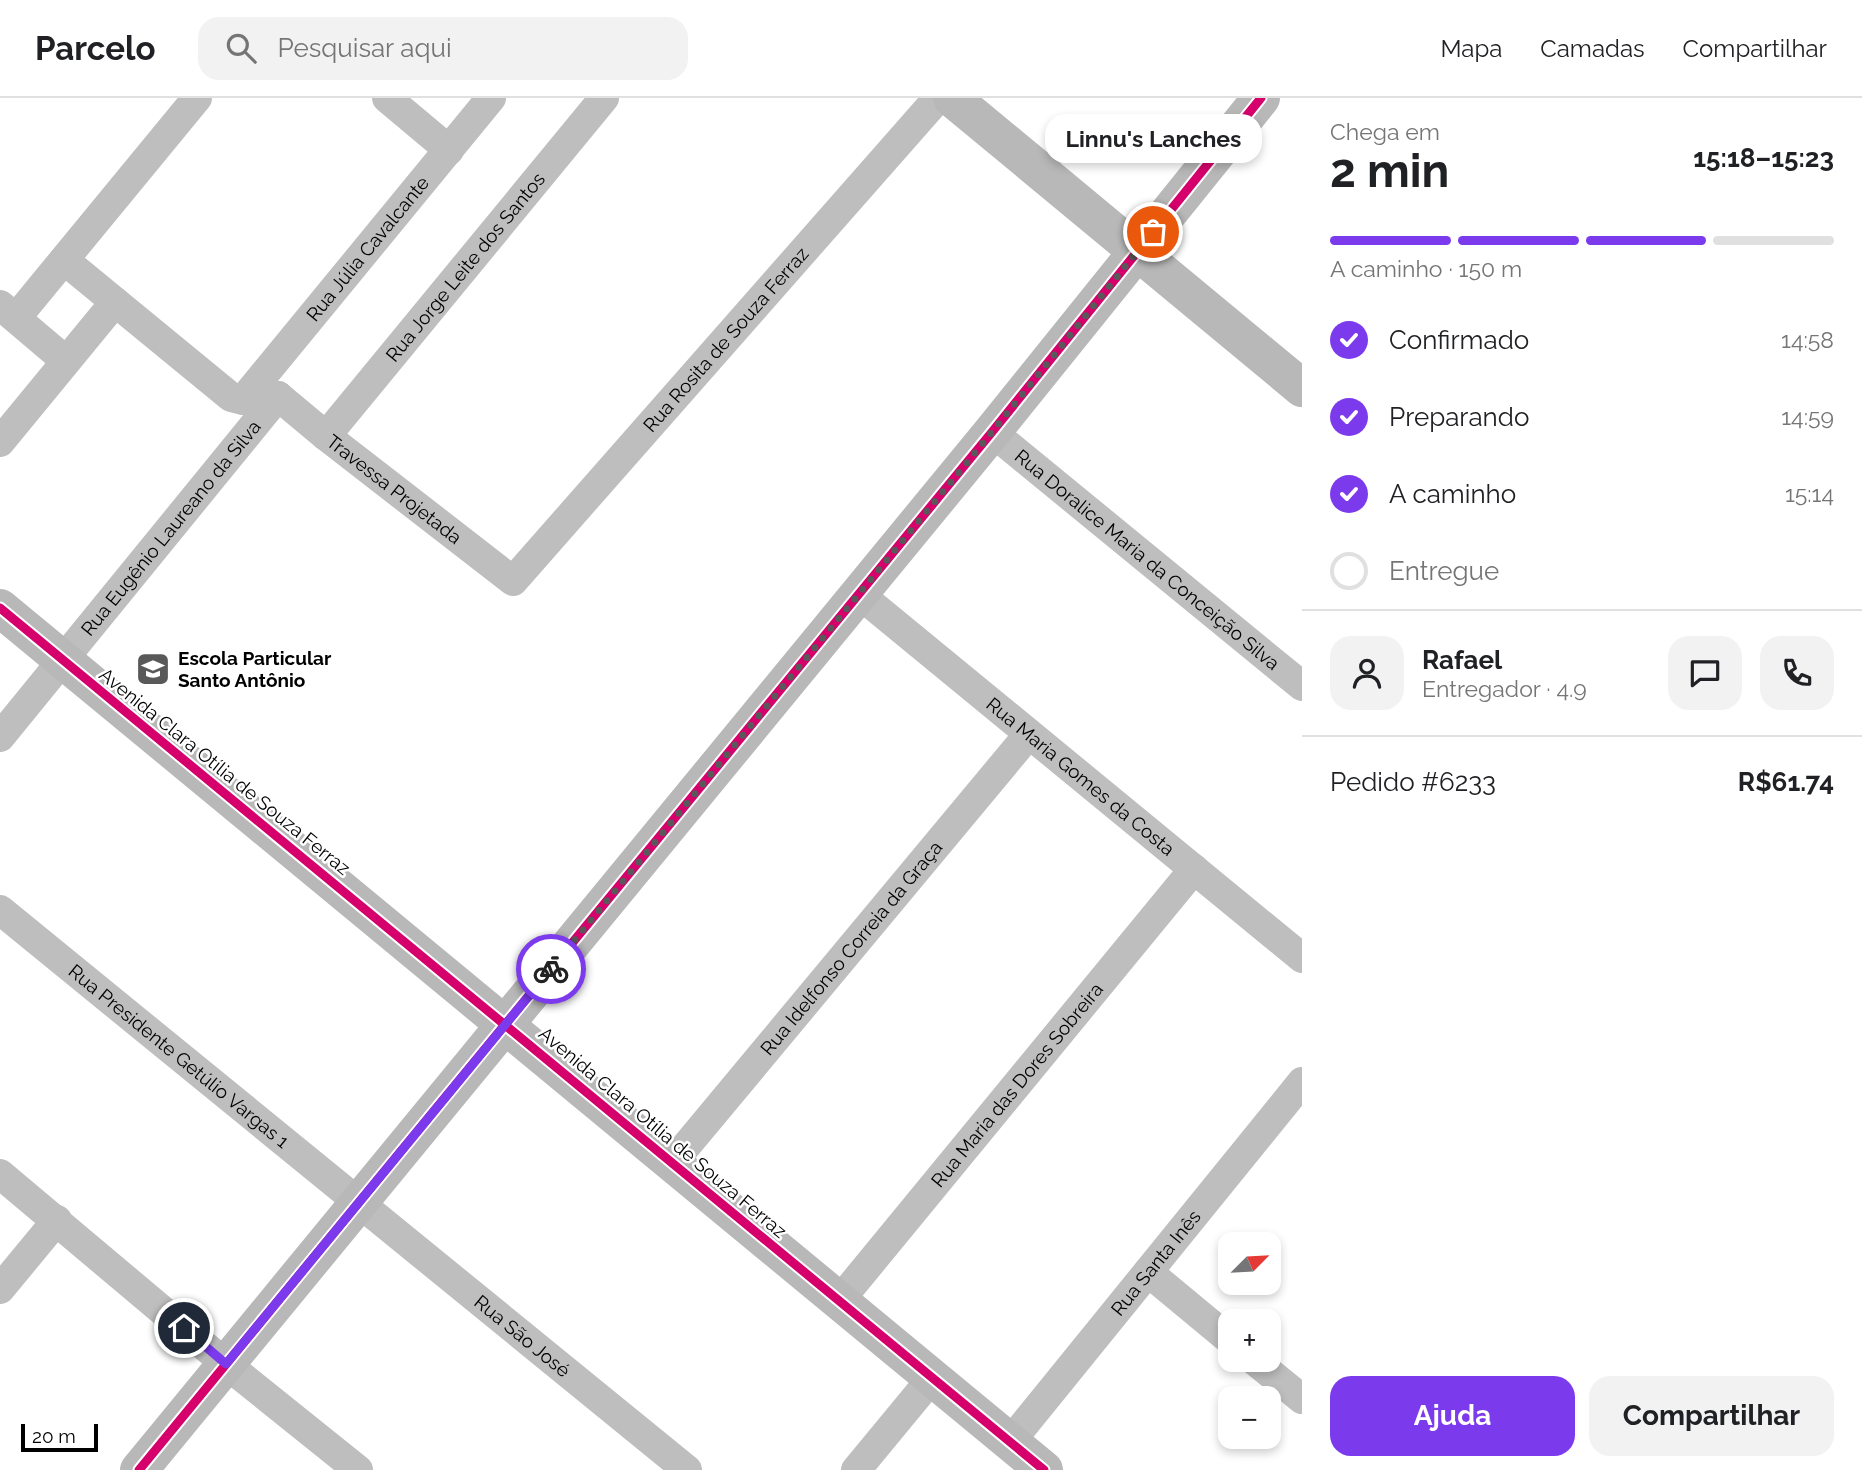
<!DOCTYPE html>
<html lang="pt">
<head>
<meta charset="utf-8">
<style>
  :root { --surface:#fff; --page:#f2f2f2; --text:#202124; --muted:#757577; --line:#e0e0e0; --accent:#7c3aed }
  body { margin:0; font-family:Raleway,sans-serif; background:var(--page); color:var(--text); height:100vh; display:flex; flex-direction:column; font-size:26px; white-space:nowrap }
  * { box-sizing:border-box; margin:0 }
  p { font-size:23px; color:var(--muted) }
  .icon { flex:none; width:38px; height:38px; fill:none; stroke:currentColor; stroke-width:2; stroke-linecap:round; stroke-linejoin:round }
  .map { position:relative; flex:1; overflow:hidden }
  .side { display:flex; flex-direction:column; background:var(--surface); width:560px }
  .side>* { flex:none }
  .needle { width:46px; rotate:66deg }
  .controls { position:absolute; left:1218px; top:1134px; display:grid; gap:14px }
  .controls a { display:grid; place-items:center; width:63px; height:63px; border-radius:14px; background:var(--surface); box-shadow:0 4px 10px #0003; font-size:35px }
  .scale { position:absolute; left:21px; bottom:18px; width:77px; box-sizing:border-box; padding-left:7px; border:4px solid #000; border-top:0; font-size:19px; line-height:24px; white-space:nowrap; color:#000; -webkit-text-stroke:5px #fff; paint-order:stroke }
  .pin { position:absolute; display:grid; place-items:center; width:60px; height:60px; color:#fff; margin:-30px; border:4px solid #fff; border-radius:50%; box-shadow:0 2px 7px #0007 }
  .courier { position:absolute; display:grid; place-items:center; width:70px; height:70px; margin:-35px; border:5px solid #7c3aed; border-radius:50%; background:#fff; color:#222; box-shadow:0 2px 9px #0007 }
  .bubble { position:absolute; height:49px; border-radius:21px; background:var(--surface); box-shadow:0 4px 10px #0003; font-size:23px; font-weight:700; line-height:49px; text-align:center }
  .overview em { font-style:normal; font-weight:700 }
  .overview div { display:flex; flex-direction:column-reverse }
  .overview { display:flex; align-items:center; justify-content:space-between; height:119px; padding:0 28px }
  h1 { font-size:46px; font-weight:700; line-height:52px }
  .bar { display:grid; grid-template-columns:repeat(4,1fr); gap:10px 7px; align-content:center; height:84px; padding:0 28px }
  .bar i { height:9px; border-radius:5px; background:var(--line) }
  .bar .active { background:var(--accent) }
  .bar p { grid-column:span 4 }
  .line { display:flex; align-items:center; gap:18px; padding:0 28px; border-top:2px solid var(--line) }
  .line div { flex:1 }
  .round { display:grid; place-items:center; flex:none; width:74px; height:74px; border-radius:21px; background:var(--page) }
  ol { padding:0 28px; list-style:none }
  li { display:flex; align-items:center; gap:21px; height:77px }
  li p { margin-inline-start:auto }
  li .icon { padding:7px; border-radius:50%; background:var(--accent); color:#fff; stroke-width:4 }
  li:last-child { color:var(--muted) }
  li i { width:38px; height:38px; border:4px solid var(--line); border-radius:50% }
  .cta { display:flex; gap:14px; margin-top:auto; padding:14px 28px }
  .cta a { flex:1; height:80px; border-radius:21px; background:var(--accent); color:#fff; font-size:28px; font-weight:700; line-height:80px; text-align:center }
  .cta a+a { background:var(--page); color:var(--text) }
  header { display:flex; align-items:center; gap:42px; box-sizing:border-box; height:98px; padding:0 35px; background:var(--surface); border-bottom:2px solid var(--line) }
  header strong { font-size:33px }
  nav { display:flex; gap:38px; margin-inline-start:auto; font-size:24px }
  .search { width:490px; height:63px; background:var(--page); display:flex; align-items:center; gap:18px; box-sizing:border-box; padding:0 24px; border-radius:21px; color:var(--muted); font-size:26px }
  main { display:flex; flex:1; min-height:0 }
  .map>svg:first-child { display:block }
  .lines { fill:none; stroke-linecap:round; stroke-linejoin:round }
  .street { stroke:#bebebe; stroke-width:30 }
  .secondary { stroke:#b8b8b8; stroke-width:38 }
  .cycleway-casing { stroke:#fff; stroke-width:13 }
  .cycleway { stroke:#d6006c; stroke-width:9 }
  .done { stroke:#595959; stroke-width:7; stroke-dasharray:0 12.6 }
  .route { stroke:#7c3aed; stroke-width:9 }
  .labels { text-anchor:middle; stroke-width:5; stroke-linejoin:round; paint-order:stroke }
  .street-label { font-size:19px; fill:#000; stroke:#fff }
  .poi-label { font-size:19px; font-weight:bold; fill:#000; stroke:#fff; text-anchor:start }
</style>
</head>
<body>
<header>
<strong>Parcelo</strong>
<div class="search"><svg class="icon" aria-label="search" viewBox="0 0 24 24"><circle cx="10" cy="10" r="6"/><path d="M15 15l6 6"/></svg>Pesquisar aqui</div>
<nav><a>Mapa</a><a>Camadas</a><a>Compartilhar</a></nav>
</header>
<main>
<div class="map">
<svg width="1302" height="1372" viewBox="0 0 1302 1372">
  <rect width="100%" height="100%" fill="#fff"/>
  <g class="lines">
    <g class="street">
      <polyline points="387,0 449,52"/>
      <polyline points="64,162 231,299 243,302 261,299"/>
      <polyline points="0,207 66,263"/>
      <polyline points="16,220 197,0"/>
      <path id="s1" d="M278 298 326 338 513 483 938 0"/>
      <path id="s2" d="M243 302 491 0"/>
      <path id="s3" d="M992 334 1302 588"/>
      <path id="s4" d="M326 338 604 0"/>
      <polyline points="0,344 115,204"/>
      <path id="s5" d="M859 496 1302 860"/>
      <path id="s6" d="M0 639 278 298"/>
      <path id="s7" d="M0 812 687 1372"/>
      <path id="s8" d="M672 1065 1029 636"/>
      <polyline points="0,1076 226,1266 358,1372"/>
      <polyline points="1148,1174 1230,1242"/>
      <polyline points="0,1191 57,1122"/>
      <path id="s9" d="M839 1203 1194 771"/>
      <polyline points="1254,1262 1302,1301"/>
      <path id="s10" d="M1010 1344 1302 984"/>
      <polyline points="856,1372 932,1280"/>
    </g>
    <g class="secondary">
      <polyline points="952,0 1302,290"/>
      <polyline points="0,510 1044,1372"/>
      <polyline points="139,1372 992,334 1261,0"/>
    </g>
    <g class="cycleway-casing">
      <g id="cycleway">
        <polyline points="0,510 1044,1372"/>
        <polyline points="139,1372 992,334 1261,0"/>
      </g>
    </g>
    <use href="#cycleway" class="cycleway"/>
  </g>
  <g class="lines">
    <polyline class="done" points="551,871 992,334 1153,134"/>
    <polyline class="route" points="184,1230 226,1266 551,871"/>
  </g>
  <defs>
    <g id="school-square" transform="scale(1.75)"><rect x="-9" y="-9" width="18" height="18" rx="4" fill="#595959" stroke="#fff"/><path d="M0-5L7-2L0 1L-7-2ZM-4 1L0 2.5L4 1V4Q0 6-4 4Z" fill="#fff"/></g>
  </defs>
  <g fill-rule="evenodd">
    <use href="#school-square" x="153" y="571"/>
  </g>
  <g class="labels">
    <g class="street-label">
      <text dy="7" stroke="none"><textPath href="#s2" startOffset="196">Rua Júlia Cavalcante</textPath></text>
      <text dy="7" stroke="none"><textPath href="#s4" startOffset="219">Rua Jorge Leite dos Santos</textPath></text>
      <text dy="7" stroke="none"><textPath href="#s1" startOffset="621">Rua Rosita de Souza Ferraz</textPath></text>
      <text dy="7" stroke="none"><textPath href="#s1" startOffset="149">Travessa Projetada</textPath></text>
      <text dy="7" stroke="none"><textPath href="#s6" startOffset="270">Rua Eugênio Laureano da Silva</textPath></text>
      <text dy="7" stroke="none"><textPath href="#s3" startOffset="201">Rua Doralice Maria da Conceição Silva</textPath></text>
      <text transform="translate(225 673) rotate(39)" y="7">Avenida Clara Otília de Souza Ferraz</text>
      <text dy="7" stroke="none"><textPath href="#s5" startOffset="287">Rua Maria Gomes da Costa</textPath></text>
      <text dy="7" stroke="none"><textPath href="#s8" startOffset="280">Rua Idelfonso Correia da Graça</textPath></text>
      <text dy="7" stroke="none"><textPath href="#s7" startOffset="231">Rua Presidente Getúlio Vargas 1</textPath></text>
      <text dy="7" stroke="none"><textPath href="#s9" startOffset="280">Rua Maria das Dores Sobreira</textPath></text>
      <text transform="translate(663 1034) rotate(40)" y="7">Avenida Clara Otília de Souza Ferraz</text>
      <text dy="7" stroke="none"><textPath href="#s10" startOffset="231">Rua Santa Inês</textPath></text>
      <text dy="7" stroke="none"><textPath href="#s7" startOffset="674">Rua São José</textPath></text>
    </g>
    <g class="poi-label">
      <text x="178" y="567">Escola Particular<tspan x="178" dy="22">Santo Antônio</tspan></text>
    </g>
  </g>
</svg>
<div class="controls">
<a><svg class="needle" viewBox="-14 -14 28 28"><path d="M0-13l5 13h-10z" fill="#e53935"/><path d="M0 13l5-13h-10z" fill="#757577"/></svg></a>
<a>+</a>
<a>−</a>
</div>
<div class="scale">20 m</div>
<div class="pin" style="left:1153px;top:134px;background:#ea580c"><svg class="icon" aria-label="bag" viewBox="0 0 24 24"><path d="M5 8h14l-1 12H6zM9 8a3 3 0 0 1 6 0"/></svg></div>
<div class="pin" style="left:184px;top:1230px;background:#1f2937"><svg class="icon" aria-label="home" viewBox="0 0 24 24"><path d="M3 11l9-7 9 7M6 9v11h12V9"/></svg></div>
<div class="courier" style="left:551px;top:871px"><svg class="icon" aria-label="bike" viewBox="0 0 24 24"><circle cx="6" cy="16" r="4"/><circle cx="18" cy="16" r="4"/><path d="M6 16l4-8h5l3 8M10 8l3 8H6M13 5h3"/></svg></div>
<div class="bubble" style="left:1045px;top:16px;width:217px">Linnu's Lanches</div>
</div>
<section class="side">
<div class="overview"><div><h1>2 min</h1><p>Chega em</p></div><em>15:18–15:23</em></div>
<div class="bar"><i class="active"></i><i class="active"></i><i class="active"></i><i></i><p>A caminho · 150 m</p></div>
<ol>
<li><svg class="icon" aria-label="check" viewBox="0 0 24 24"><path d="M5 12l5 5 9-10"/></svg>Confirmado<p>14:58</p></li>
<li><svg class="icon" aria-label="check" viewBox="0 0 24 24"><path d="M5 12l5 5 9-10"/></svg>Preparando<p>14:59</p></li>
<li><svg class="icon" aria-label="check" viewBox="0 0 24 24"><path d="M5 12l5 5 9-10"/></svg>A caminho<p>15:14</p></li>
<li><i></i>Entregue</li>
</ol>
<div class="line" style="height:126px"><a class="round"><svg class="icon" aria-label="person" viewBox="0 0 24 24"><circle cx="12" cy="8" r="4"/><path d="M4 21q1-7 8-7t8 7"/></svg></a><div><b>Rafael</b><p>Entregador · 4.9</p></div><a class="round"><svg class="icon" aria-label="chat" viewBox="0 0 24 24"><path d="M4 5h16v11H9l-5 4z"/></svg></a><a class="round"><svg class="icon" aria-label="phone" viewBox="0 0 24 24"><path d="M5 4h4l2 5-3 2q2 4 5 5l2-3 5 2v4C11 20 4 13 5 4z"/></svg></a></div>
<div class="line" style="height:91px"><div>Pedido #6233</div><b>R$61.74</b></div>
<div class="cta"><a>Ajuda</a><a>Compartilhar</a></div>
</section>
</main>
</body>
</html>
